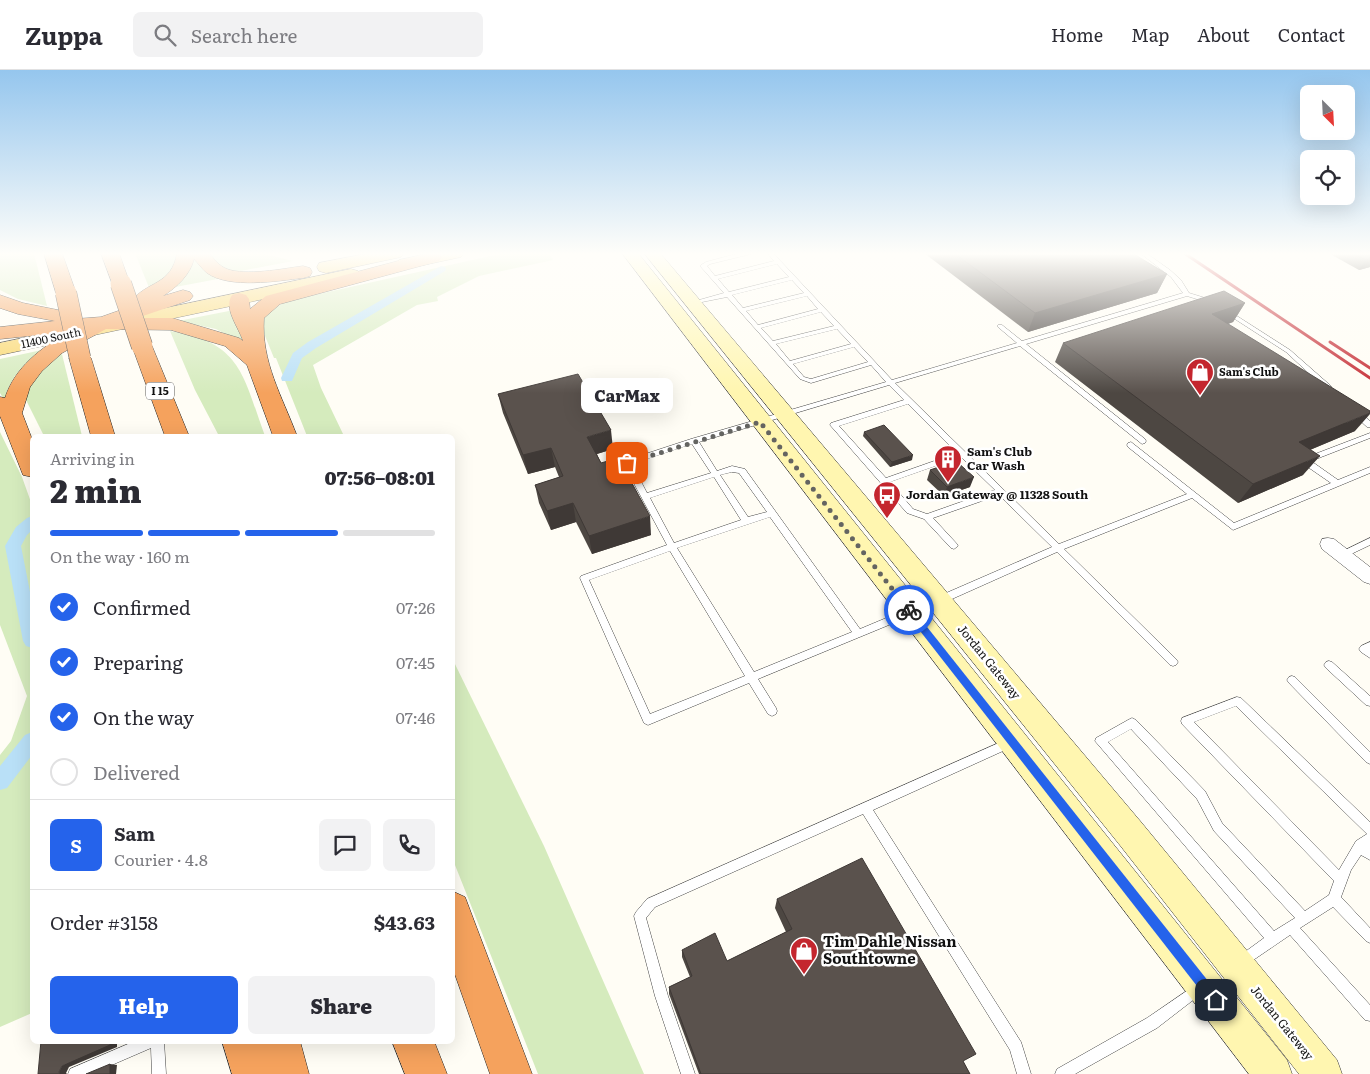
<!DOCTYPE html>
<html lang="en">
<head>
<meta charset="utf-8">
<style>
  :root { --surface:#fff; --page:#f2f2f3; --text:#2b2b33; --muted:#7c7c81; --line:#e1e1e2; --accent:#2563eb }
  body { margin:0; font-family:Literata,serif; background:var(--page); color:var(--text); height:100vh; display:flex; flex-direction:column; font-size:19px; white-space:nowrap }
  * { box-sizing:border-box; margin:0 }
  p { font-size:16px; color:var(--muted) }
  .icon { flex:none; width:28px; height:28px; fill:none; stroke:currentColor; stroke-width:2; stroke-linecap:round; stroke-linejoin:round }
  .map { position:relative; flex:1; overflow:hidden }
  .panel { position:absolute; left:30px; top:364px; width:425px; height:610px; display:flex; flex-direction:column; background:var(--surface); border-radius:8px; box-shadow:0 5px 20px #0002 }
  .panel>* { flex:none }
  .needle { width:32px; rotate:156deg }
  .fabs { position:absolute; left:1300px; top:15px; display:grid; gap:10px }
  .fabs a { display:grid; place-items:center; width:55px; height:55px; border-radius:8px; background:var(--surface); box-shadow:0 5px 20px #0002; font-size:25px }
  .pin { position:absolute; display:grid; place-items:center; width:42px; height:42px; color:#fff; margin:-21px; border-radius:10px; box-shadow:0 2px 8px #0006 }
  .courier { position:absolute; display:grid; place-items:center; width:50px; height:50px; margin:-25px; border:4px solid #2563eb; border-radius:50%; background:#fff; color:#222; box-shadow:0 1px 6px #0007 }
  .bubble { position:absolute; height:35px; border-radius:8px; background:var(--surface); box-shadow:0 5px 20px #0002; font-size:16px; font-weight:800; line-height:35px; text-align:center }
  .overview em { font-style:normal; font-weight:800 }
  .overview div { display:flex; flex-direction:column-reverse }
  .overview { display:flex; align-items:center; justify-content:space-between; height:85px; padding:0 20px }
  h1 { font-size:32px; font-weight:800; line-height:38px }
  .bar { display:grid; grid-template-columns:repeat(4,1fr); gap:8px 5px; align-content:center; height:60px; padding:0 20px }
  .bar i { height:6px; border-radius:4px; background:var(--line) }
  .bar .current { background:var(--accent) }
  .bar p { grid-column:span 4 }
  .line { display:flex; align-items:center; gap:12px; padding:0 20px; border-top:1px solid var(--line) }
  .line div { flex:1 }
  .round { display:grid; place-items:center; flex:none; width:52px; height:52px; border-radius:8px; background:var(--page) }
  ol { padding:0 20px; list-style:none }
  li { display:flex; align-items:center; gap:15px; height:55px }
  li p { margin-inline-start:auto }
  li .icon { padding:5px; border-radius:50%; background:var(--accent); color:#fff; stroke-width:4 }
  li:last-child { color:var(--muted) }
  li i { width:28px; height:28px; border:2px solid var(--line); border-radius:50% }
  .button { display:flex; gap:10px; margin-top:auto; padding:10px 20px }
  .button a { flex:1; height:58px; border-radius:8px; background:var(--accent); color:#fff; font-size:20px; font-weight:800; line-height:58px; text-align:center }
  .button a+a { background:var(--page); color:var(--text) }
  header { display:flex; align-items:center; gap:30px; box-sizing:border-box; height:70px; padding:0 25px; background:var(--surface); border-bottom:1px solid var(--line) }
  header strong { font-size:24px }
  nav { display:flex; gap:28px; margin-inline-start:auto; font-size:18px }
  .search { width:350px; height:45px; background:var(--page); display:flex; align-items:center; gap:12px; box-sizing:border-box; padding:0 18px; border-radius:8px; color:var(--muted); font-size:19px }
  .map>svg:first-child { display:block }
  .green { fill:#d5ebbd }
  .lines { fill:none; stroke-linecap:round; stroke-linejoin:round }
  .canal { fill:#b9e0f7; fill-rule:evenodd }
  .lane-casing { stroke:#444; stroke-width:1 }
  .street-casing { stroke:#444; stroke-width:1 }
  .secondary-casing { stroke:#333; stroke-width:1 }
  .primary-casing { stroke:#222; stroke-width:1 }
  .highway-casing { stroke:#222; stroke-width:1 }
  .lane { fill:#fff; fill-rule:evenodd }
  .street { fill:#fff; fill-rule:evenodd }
  .secondary { fill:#fff6b0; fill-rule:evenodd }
  .primary { fill:#f9d66b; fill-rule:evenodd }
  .highway { fill:#f5a25d; fill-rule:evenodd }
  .rail { stroke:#c4262e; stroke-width:3 }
  .highway-bridge-casing { stroke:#222; stroke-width:22; stroke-linecap:butt }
  .highway-bridge { stroke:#f5a25d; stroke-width:21 }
  .wall { fill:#4d4742 }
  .shaded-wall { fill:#3f3936 }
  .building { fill:#5a524d; stroke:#3f3936 }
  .route { fill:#2563eb }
  .done { stroke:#646461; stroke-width:5; stroke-dasharray:0 9 }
  .labels { text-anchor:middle; stroke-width:5; stroke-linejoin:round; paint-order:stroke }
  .far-street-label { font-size:11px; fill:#111; stroke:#fff }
  .far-poi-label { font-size:11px; font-weight:bold; fill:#111; stroke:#fff; text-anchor:start }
  .shield { fill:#fff; stroke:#585858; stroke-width:1 }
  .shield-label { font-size:11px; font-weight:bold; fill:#111 }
  .poi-label { font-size:12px; font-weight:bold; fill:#111; stroke:#fff; text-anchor:start }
  .street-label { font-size:12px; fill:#111; stroke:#fff }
  .near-poi-label { font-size:15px; font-weight:bold; fill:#111; stroke:#fff; text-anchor:start }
</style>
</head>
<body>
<header>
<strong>Zuppa</strong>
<div class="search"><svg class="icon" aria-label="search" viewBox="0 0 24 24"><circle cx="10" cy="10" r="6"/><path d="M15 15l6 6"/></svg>Search here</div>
<nav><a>Home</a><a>Map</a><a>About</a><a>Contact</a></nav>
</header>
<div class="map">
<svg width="1370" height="1004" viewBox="0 0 1370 1004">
  <rect width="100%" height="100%" fill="#fffdf5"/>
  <g class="green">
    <polygon points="0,183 34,183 47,236 18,229 0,220"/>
    <polygon points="135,183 179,183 179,184 174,200 150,220"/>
    <polygon points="209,183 261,183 293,191 235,202 220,196"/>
    <polygon points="504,183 549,183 553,190 479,206 437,227 438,231 417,235 313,295 321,318 344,366 307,366 276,288 274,288 263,261 262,245 287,231"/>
    <polygon points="195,189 223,208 170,218 189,200"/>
    <polygon points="234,240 247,276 216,259 178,251"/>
    <path d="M170 261C242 272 243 306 265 366H219L195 320Z"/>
    <path d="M42 280C25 293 11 306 5 327L3 328 0 323V289Z"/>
    <polygon points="61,280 82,366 44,366 26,330 28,316"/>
    <polygon points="0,362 22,407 32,435 32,943 0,957 0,685 11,671 27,626 0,555"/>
    <polygon points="452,588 544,776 644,1004 538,1004 453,790"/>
  </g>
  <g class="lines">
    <g class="canal">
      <polygon points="441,196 445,197 446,199 445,201 316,278 302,288 292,311 282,311 281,308 293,283 308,272"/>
      <polygon points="32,446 32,460 27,465 21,476 32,532 32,578 26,576 23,571 5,476 16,457 27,448"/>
      <polygon points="32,662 32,685 7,718 0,720 0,696 25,665"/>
    </g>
    <g class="lane-casing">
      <g id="lane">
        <path d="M735 183H755L710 194 707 196 715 206 774 191 767 183H773L892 310 1017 273 998 257V255H1002L1022 271 1183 223 1171 207 1140 183H1146L1170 200 1181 210 1189 223 1215 231 1216 232 1213 234 1187 226 1026 274 1145 369 1146 371 1145 373 1142 374 1020 276 895 313 1059 474 1187 424 1128 377 1127 375 1128 373 1131 372 1234 453 1331 413 1302 393 1301 391 1302 389 1370 363V368L1311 391 1338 410 1370 397V403L1233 460 1192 428 1064 479 1176 589 1178 592 1176 595 1173 596 1170 595 1057 482 943 533H937L935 530 937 527 1052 477 999 425 933 448 957 474 958 476 954 479 951 478 924 449 907 443 830 355 831 353 904 330 889 315 699 372 717 401 732 396 745 399 860 559 910 538 913 539 915 542 913 545 758 609 776 638 777 641 776 644 772 646 768 644 749 613 648 655 644 653 580 508 581 506 667 475 623 393 624 391 691 369 886 312 871 295 811 313 800 309 727 227 692 234V232L724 223 701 197V195L706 192 736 184ZM777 194 789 207 729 222 718 209ZM792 210 804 223 743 238 732 225ZM807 226 818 239 758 255 746 241ZM821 242 834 256 773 271 761 258ZM837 259 851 274 790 291 776 274ZM854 277 868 292 811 309 804 307 793 294ZM908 334 957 383 886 408 839 356ZM692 374 711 403 647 423 632 394ZM961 387 995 420 927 444 913 439 890 412ZM732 402 739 403 767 442 748 447 720 405ZM714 407 741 450 674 473 650 428ZM770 447 852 562 754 602 677 478ZM670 481 745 606 650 644 589 510Z"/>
        <polygon points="1226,239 1290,280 1331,316 1331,320 1327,320 1286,282 1224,242 1224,240"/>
        <polygon points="1354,341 1360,341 1370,351 1370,357 1367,357 1354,345"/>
        <polygon points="1370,468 1370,475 1345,487 1339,487 1338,485 1339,483"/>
        <polygon points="1370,572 1370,588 1361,582 1359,579 1361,576"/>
        <polygon points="1329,591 1332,592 1370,626 1370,636 1366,635 1326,598 1324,595 1326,592"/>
        <polygon points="1292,606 1295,607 1370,682 1370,694 1366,692 1289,613 1287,610 1289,607"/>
        <path d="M1237 627 1241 628 1370 752V790L1361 785 1351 800 1341 827 1370 858V873L1366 871 1333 837 1300 858 1370 935V951L1365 950 1290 865 1246 895 1242 897 1238 895 1236 891 1238 887 1264 868 1095 671 1096 668 1128 650 1132 648 1136 650 1205 721 1222 753 1305 841 1329 825 1334 811 1182 654 1181 651 1182 648ZM1236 636 1367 764 1356 771 1339 800 1194 652ZM1131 659 1197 729 1214 761 1295 848 1274 861 1108 672Z"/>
        <polygon points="1010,668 1014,670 1015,673 1014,676 873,740 1021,972 1031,1004 1017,1004 1010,980 863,744 655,837 646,848 668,926 695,1004 681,1004 655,926 634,846 636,842 647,829"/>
        <polygon points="1197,914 1201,916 1203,920 1201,924 1157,958 1075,1004 1055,1004 1057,999 1147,948"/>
        <polygon points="135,971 164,971 166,1004 152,1004 151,978 91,1004 68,1004 70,999"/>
      </g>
    </g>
    <g class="street-casing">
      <polygon id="street" points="1328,468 1334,469 1370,497 1370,514 1364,512 1322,479 1320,474 1322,469"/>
    </g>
    <g class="secondary-casing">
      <g id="secondary">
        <polygon points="622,183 638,183 1287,990 1292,1004 1249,1004"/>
        <polygon points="644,183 660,183 1141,752 1337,990 1342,1004 1299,1004 1119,774"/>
      </g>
    </g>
    <g class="primary-casing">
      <g id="primary">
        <polygon points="370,183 404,183 401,187 326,203 319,201 317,197 319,193"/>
        <polygon points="431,183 464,183 461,187 405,199 399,198 396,194 399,190"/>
        <polygon points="351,199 358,201 360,205 358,209 0,285 0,273"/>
      </g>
    </g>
    <g class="highway-casing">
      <g id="highway">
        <polygon points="44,183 62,183 76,223 73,227 66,229 59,227 56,223"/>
        <polygon points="101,183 119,183 130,214 128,218 121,220 114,218"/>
        <path d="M177 183H209C214 189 219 196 227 199 246 206 282 199 303 196L310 198 312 202 310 206 303 208C277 211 230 219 207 203 202 199 198 193 194 189 190 205 177 217 163 226L183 220 190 222 193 226 190 230 137 248H172L239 268 243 271C239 258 223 238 232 225L239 223 246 225 249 229 250 239 266 226 428 183H439L442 187 439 191 280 234 264 248C261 292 282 326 297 366H273L247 295 225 276 171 260 106 259 62 283 42 301 30 317 22 343 32 369V407L23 405 0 346V327L5 328C15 297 41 278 68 262L0 269V257L55 251 18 244 0 238V225L23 233 73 243 76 247 75 249 101 247 135 235 132 231C146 211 172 216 177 183Z"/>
        <polygon points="142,270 149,272 152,276 189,366 165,366 132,276 135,272"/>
        <polygon points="80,282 87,284 91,288 115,366 91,366 69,288 73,284"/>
        <polygon points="452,821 465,827 532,1004 490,1004 452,896"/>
        <polygon points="222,971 300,971 309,1004 232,1004"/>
        <polygon points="392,971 434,971 447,1004 405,1004"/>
      </g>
    </g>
    <use href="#lane" class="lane"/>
    <use href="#street" class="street"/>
    <use href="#secondary" class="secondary"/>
    <use href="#primary" class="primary"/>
    <use href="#highway" class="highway"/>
    <g class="rail">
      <polyline points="1184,183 1370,308"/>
      <polyline points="1330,272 1370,298"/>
    </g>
    <g class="highway-bridge-casing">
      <g id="highway-bridge">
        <polyline points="121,214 142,276"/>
        <polyline points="66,223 80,288"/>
      </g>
    </g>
    <use href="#highway-bridge" class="highway-bridge"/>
  </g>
  <g class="wall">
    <polygon points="924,183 1132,183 1167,204 1157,223 1028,262"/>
    <polygon points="1334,183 1370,183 1370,197 1359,200 1332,185"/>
    <polygon points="1245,233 1233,252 1228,254 1355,361 1310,380 1303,405 1238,433 1055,292 1063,273"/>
    <polygon points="498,324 613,379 597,384 601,393 651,465 592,484 576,452 551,460 539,433 535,415 559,407 555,397 528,404 503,343"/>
    <polygon points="864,362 912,390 890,397 863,366"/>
    <polygon points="930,400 970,417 944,426 927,410"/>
    <polygon points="777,829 963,991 970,1004 699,1004 669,924 669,917 690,907 682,887 682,880 727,891 786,862 775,838"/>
  </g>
  <g class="shaded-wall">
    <polygon points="1370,189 1370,197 1359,200 1366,190"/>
    <polygon points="1167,204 1157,223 1028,262 1035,243"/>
    <polygon points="1245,233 1233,252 1201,263 1212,244"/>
    <polygon points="1370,343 1370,344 1355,361 1283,391 1299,372"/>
    <polygon points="611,360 613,379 590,386 587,367"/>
    <polygon points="551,378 555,397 528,404 523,385"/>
    <polygon points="913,385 912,390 890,397 892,392"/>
    <polygon points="1320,386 1303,405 1238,433 1253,414"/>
    <polygon points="974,407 970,417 944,426 947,417"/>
    <polygon points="573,433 576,452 551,460 547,441"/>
    <polygon points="650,446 651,465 592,484 589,466"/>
    <polygon points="111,971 117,971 117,977 69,997 66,1003 67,1004 60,1004 59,1002 62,996"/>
    <polygon points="110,994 117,995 116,1004 110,1004"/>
  </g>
  <g class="building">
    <polygon points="954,183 1132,183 1167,204 1035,243"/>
    <polygon points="1352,183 1370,183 1370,189 1366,190"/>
    <polygon points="1224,221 1245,233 1212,244 1370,341 1370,343 1299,372 1320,386 1253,414 1063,273"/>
    <polygon points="578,304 611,360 587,367 601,393 618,388 650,446 589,466 573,433 547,441 535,415 563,406 551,378 523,385 498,324"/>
    <polygon points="884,355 913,385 892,392 864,362"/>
    <polygon points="956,391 974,407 947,417 930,400"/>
    <polygon points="862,788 976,984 963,991 970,1004 701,1004 669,917 692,906 682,880 715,863 727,891 792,859 777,829"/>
    <polygon points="41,971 111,971 110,975 62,996 59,1002 60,1004 38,1004"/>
    <polygon points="110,994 110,1004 86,1004"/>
  </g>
  <linearGradient id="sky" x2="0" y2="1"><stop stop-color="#95c6ee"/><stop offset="0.57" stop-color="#fffefa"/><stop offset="1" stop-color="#fffefa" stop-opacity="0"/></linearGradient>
  <rect width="1370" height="323" fill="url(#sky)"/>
  <polygon class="route" points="909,537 912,538 1220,926 1222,930 1220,934 1216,936 1211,934 906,543 906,538"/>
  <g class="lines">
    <polyline class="done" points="627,393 760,352 909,540"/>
  </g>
  <defs>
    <g id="shop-pin" transform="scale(1.4375)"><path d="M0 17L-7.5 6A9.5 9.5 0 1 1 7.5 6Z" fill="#c4262e" stroke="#fff"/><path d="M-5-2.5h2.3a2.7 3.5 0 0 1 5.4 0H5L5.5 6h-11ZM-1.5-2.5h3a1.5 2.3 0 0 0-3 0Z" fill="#fff"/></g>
    <g id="building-pin" transform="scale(1.4375)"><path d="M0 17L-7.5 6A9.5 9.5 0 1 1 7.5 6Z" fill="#c4262e" stroke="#fff"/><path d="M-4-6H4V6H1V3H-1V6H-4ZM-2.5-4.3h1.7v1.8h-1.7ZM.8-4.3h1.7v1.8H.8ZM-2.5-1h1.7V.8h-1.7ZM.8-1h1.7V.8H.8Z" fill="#fff"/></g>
    <g id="bus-pin" transform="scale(1.4375)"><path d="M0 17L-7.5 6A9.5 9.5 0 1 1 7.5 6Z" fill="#c4262e" stroke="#fff"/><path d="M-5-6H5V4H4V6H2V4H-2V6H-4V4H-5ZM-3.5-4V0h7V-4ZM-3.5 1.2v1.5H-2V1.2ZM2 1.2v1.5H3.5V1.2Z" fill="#fff"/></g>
  </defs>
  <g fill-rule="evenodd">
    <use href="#shop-pin" x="1200" y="302"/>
    <use href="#building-pin" x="948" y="389"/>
    <use href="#bus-pin" x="887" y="425"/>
    <use href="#shop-pin" x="804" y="881"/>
  </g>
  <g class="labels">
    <g class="far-street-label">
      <text transform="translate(51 268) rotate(-12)" y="4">11400 South</text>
    </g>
    <g class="far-poi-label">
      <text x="1219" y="306">Sam's Club</text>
    </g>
    <rect class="shield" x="146" y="312.5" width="28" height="17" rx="4"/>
    <g class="shield-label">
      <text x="160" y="325">I 15</text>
    </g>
    <g class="poi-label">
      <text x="967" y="386">Sam's Club<tspan x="967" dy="14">Car Wash</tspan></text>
      <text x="906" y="429">Jordan Gateway @ 11328 South</text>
    </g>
    <g class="street-label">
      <text transform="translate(989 592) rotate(51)" y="4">Jordan Gateway</text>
      <text transform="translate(1282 953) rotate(51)" y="4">Jordan Gateway</text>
    </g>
    <g class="near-poi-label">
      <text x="823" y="877">Tim Dahle Nissan<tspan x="823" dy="17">Southtowne</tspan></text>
    </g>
  </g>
</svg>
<div class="fabs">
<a><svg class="needle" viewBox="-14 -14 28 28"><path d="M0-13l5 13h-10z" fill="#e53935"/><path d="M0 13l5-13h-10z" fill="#7c7c81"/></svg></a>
<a><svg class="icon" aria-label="locate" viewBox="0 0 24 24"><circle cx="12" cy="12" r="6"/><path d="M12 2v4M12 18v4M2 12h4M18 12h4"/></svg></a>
</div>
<div class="pin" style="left:627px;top:393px;background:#ea580c"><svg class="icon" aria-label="bag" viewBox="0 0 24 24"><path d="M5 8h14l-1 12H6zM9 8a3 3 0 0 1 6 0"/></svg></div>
<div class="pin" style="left:1216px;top:930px;background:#1f2937"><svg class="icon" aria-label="home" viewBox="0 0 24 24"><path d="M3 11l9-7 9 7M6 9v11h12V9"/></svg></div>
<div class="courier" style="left:909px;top:540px"><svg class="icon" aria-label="bike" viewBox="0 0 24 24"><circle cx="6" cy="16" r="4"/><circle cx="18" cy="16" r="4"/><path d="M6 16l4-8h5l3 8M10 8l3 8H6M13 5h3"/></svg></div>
<div class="bubble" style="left:581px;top:308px;width:92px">CarMax</div>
<section class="panel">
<div class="overview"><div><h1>2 min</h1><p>Arriving in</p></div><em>07:56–08:01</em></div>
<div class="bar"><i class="current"></i><i class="current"></i><i class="current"></i><i></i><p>On the way · 160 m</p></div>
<ol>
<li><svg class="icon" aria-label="check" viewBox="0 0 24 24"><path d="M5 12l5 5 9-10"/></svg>Confirmed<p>07:26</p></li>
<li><svg class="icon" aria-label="check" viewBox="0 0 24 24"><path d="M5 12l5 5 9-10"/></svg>Preparing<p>07:45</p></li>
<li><svg class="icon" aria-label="check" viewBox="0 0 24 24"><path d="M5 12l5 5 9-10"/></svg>On the way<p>07:46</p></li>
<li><i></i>Delivered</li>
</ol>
<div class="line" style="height:90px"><b class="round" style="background:var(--accent);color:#fff">S</b><div><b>Sam</b><p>Courier · 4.8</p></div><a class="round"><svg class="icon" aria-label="chat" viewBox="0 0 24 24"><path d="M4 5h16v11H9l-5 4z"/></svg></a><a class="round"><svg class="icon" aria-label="phone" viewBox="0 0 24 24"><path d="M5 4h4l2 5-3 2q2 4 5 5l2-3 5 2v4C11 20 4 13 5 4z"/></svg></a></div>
<div class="line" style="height:65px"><div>Order #3158</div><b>$43.63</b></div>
<div class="button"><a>Help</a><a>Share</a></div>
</section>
</div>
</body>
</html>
